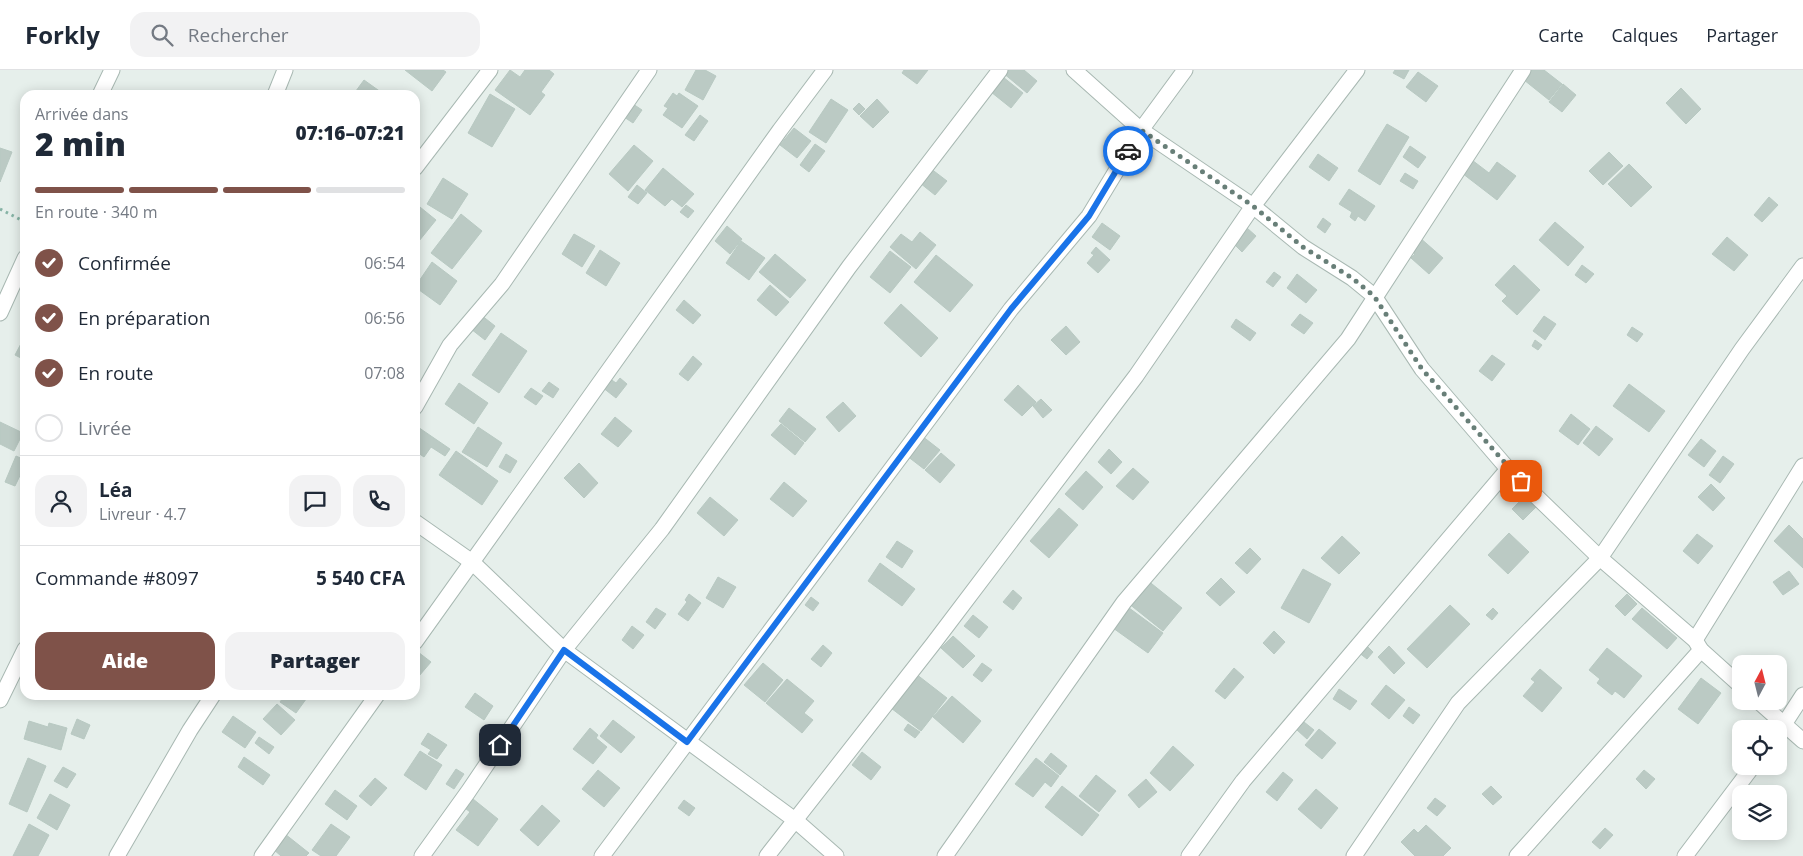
<!DOCTYPE html>
<html lang="fr">
<head>
<meta charset="utf-8">
<style>
  :root { --surface:#fff; --page:#f2f2f3; --text:#1f2937; --muted:#747a83; --line:#e0e1e3; --accent:#7f5249 }
  body { margin:0; font-family:"Open Sans",sans-serif; background:var(--page); color:var(--text); height:100vh; display:flex; flex-direction:column; font-size:19px; white-space:nowrap }
  * { box-sizing:border-box; margin:0 }
  p { font-size:16px; color:var(--muted) }
  .icon { flex:none; width:28px; height:28px; fill:none; stroke:currentColor; stroke-width:2; stroke-linecap:round; stroke-linejoin:round }
  .map { position:relative; flex:1; overflow:hidden }
  .side { position:absolute; left:20px; top:20px; width:400px; height:610px; display:flex; flex-direction:column; background:var(--surface); border-radius:15px; box-shadow:0 2px 12px #0003 }
  .side>* { flex:none }
  .needle { width:32px; rotate:7deg }
  .tools { position:absolute; left:1732px; top:585px; display:grid; gap:10px }
  .tools a { display:grid; place-items:center; width:55px; height:55px; border-radius:10px; background:var(--surface); box-shadow:0 2px 12px #0003; font-size:25px }
  .pin { position:absolute; display:grid; place-items:center; width:42px; height:42px; color:#fff; margin:-21px; border-radius:10px; box-shadow:0 2px 8px #0006 }
  .courier { position:absolute; display:grid; place-items:center; width:50px; height:50px; margin:-25px; border:4px solid #1a73e8; border-radius:50%; background:#fff; color:#222; box-shadow:0 1px 6px #0007 }
  .summary em { font-style:normal; font-weight:800 }
  .summary div { display:flex; flex-direction:column-reverse }
  .summary { display:flex; align-items:center; justify-content:space-between; height:85px; padding:0 15px }
  h1 { font-size:32px; font-weight:800; line-height:38px }
  .bar { display:grid; grid-template-columns:repeat(4,1fr); gap:8px 5px; align-content:center; height:60px; padding:0 15px }
  .bar i { height:6px; border-radius:4px; background:var(--line) }
  .bar .active { background:var(--accent) }
  .bar p { grid-column:span 4 }
  .line { display:flex; align-items:center; gap:12px; padding:0 15px; border-top:1px solid var(--line) }
  .line div { flex:1 }
  .round { display:grid; place-items:center; flex:none; width:52px; height:52px; border-radius:15px; background:var(--page) }
  ol { padding:0 15px; list-style:none }
  li { display:flex; align-items:center; gap:15px; height:55px }
  li p { margin-inline-start:auto }
  li .icon { padding:5px; border-radius:50%; background:var(--accent); color:#fff; stroke-width:4 }
  li:last-child { color:var(--muted) }
  li i { width:28px; height:28px; border:2px solid var(--line); border-radius:50% }
  .primary-button { display:flex; gap:10px; margin-top:auto; padding:10px 15px }
  .primary-button a { flex:1; height:58px; border-radius:15px; background:var(--accent); color:#fff; font-size:20px; font-weight:800; line-height:58px; text-align:center }
  .primary-button a+a { background:var(--page); color:var(--text) }
  header { display:flex; align-items:center; gap:30px; box-sizing:border-box; height:70px; padding:0 25px; background:var(--surface); border-bottom:1px solid var(--line) }
  header strong { font-size:24px }
  nav { display:flex; gap:28px; margin-inline-start:auto; font-size:18px }
  .search { width:350px; height:45px; background:var(--page); display:flex; align-items:center; gap:12px; box-sizing:border-box; padding:0 18px; border-radius:15px; color:var(--muted); font-size:19px }
  .map>svg:first-child { display:block }
  .building { fill:#bbcac4; stroke:#b8c9c2 }
  .lines { fill:none; stroke-linecap:round; stroke-linejoin:round }
  .minor-casing { stroke:#a8b8b2; stroke-width:17 }
  .path { stroke:#86b3a5; stroke-width:3; stroke-dasharray:2.5 4; stroke-linecap:butt }
  .minor { stroke:#fff; stroke-width:15 }
  .done { stroke:#687f78; stroke-width:5; stroke-dasharray:0 9 }
  .route { stroke:#1a73e8; stroke-width:6 }
</style>
</head>
<body>
<header>
<strong>Forkly</strong>
<div class="search"><svg class="icon" aria-label="search" viewBox="0 0 24 24"><circle cx="10" cy="10" r="6"/><path d="M15 15l6 6"/></svg>Rechercher</div>
<nav><a>Carte</a><a>Calques</a><a>Partager</a></nav>
</header>
<div class="map">
<svg width="1803" height="786" viewBox="0 0 1803 786">
  <rect width="100%" height="100%" fill="#e6efeb"/>
  <g class="building">
    <polygon points="405,0 443,0 446,2 432,21"/>
    <polygon points="510,0 520,7 525,0 549,0 554,4 541,22 545,25 530,45 495,20"/>
    <polygon points="696,0 705,0 716,6 703,30 685,20"/>
    <polygon points="904,0 928,0 917,14 902,3"/>
    <polygon points="1004,0 1024,0 1037,11 1027,23 1002,2"/>
    <polygon points="1395,0 1409,0 1404,9 1393,3"/>
    <polygon points="1532,0 1544,0 1562,14 1549,30 1524,10"/>
    <polygon points="1418,2 1438,16 1426,32 1406,17"/>
    <polygon points="998,3 1023,23 1011,38 986,18"/>
    <polygon points="364,10 385,25 353,25"/>
    <polygon points="1563,14 1576,25 1562,42 1549,32"/>
    <polygon points="1681,18 1701,39 1686,54 1666,33"/>
    <polygon points="673,23 677,26 679,23 698,36 682,58 663,45 668,38 664,36"/>
    <polygon points="490,24 515,39 492,77 468,63"/>
    <polygon points="831,29 848,40 826,73 809,62"/>
    <polygon points="877,29 889,42 873,58 860,46"/>
    <polygon points="859,33 865,39 859,45 853,39"/>
    <polygon points="633,34 642,40 633,53 624,47"/>
    <polygon points="700,45 708,51 694,71 685,65"/>
    <polygon points="1387,54 1409,67 1380,115 1358,101"/>
    <polygon points="794,58 811,71 797,88 780,75"/>
    <polygon points="815,74 825,81 809,102 800,95"/>
    <polygon points="634,75 653,91 628,121 609,104"/>
    <polygon points="1410,76 1426,87 1418,98 1403,87"/>
    <polygon points="0,78 12,82 0,112"/>
    <polygon points="1609,82 1623,96 1603,115 1589,101"/>
    <polygon points="1318,84 1338,98 1329,111 1309,97"/>
    <polygon points="1468,87 1489,103 1497,92 1516,106 1497,130 1458,100"/>
    <polygon points="1629,94 1652,117 1631,137 1608,114"/>
    <polygon points="926,95 947,111 935,125 915,109"/>
    <polygon points="663,98 694,124 682,137 672,129 665,136 645,120"/>
    <polygon points="1405,103 1418,111 1413,119 1400,111"/>
    <polygon points="443,108 468,124 452,149 427,134"/>
    <polygon points="637,115 647,123 638,134 628,127"/>
    <polygon points="1349,119 1375,136 1365,151 1358,146 1355,151 1350,147 1352,142 1339,134"/>
    <polygon points="1769,127 1778,135 1762,152 1754,145"/>
    <polygon points="415,133 436,150 419,171 415,167"/>
    <polygon points="686,135 694,141 688,148 680,142"/>
    <polygon points="461,144 482,161 452,199 431,183"/>
    <polygon points="1323,148 1331,154 1325,163 1317,157"/>
    <polygon points="1555,152 1584,177 1568,196 1539,170"/>
    <polygon points="1102,153 1120,166 1110,180 1092,167"/>
    <polygon points="727,156 742,169 730,184 715,171"/>
    <polygon points="1247,158 1256,166 1242,182 1233,173"/>
    <polygon points="920,162 936,175 916,199 890,177 901,164 912,172"/>
    <polygon points="574,164 595,176 582,197 562,184"/>
    <polygon points="1419,167 1443,188 1429,204 1411,188 1415,184 1409,178"/>
    <polygon points="1727,167 1748,185 1734,201 1712,184"/>
    <polygon points="741,171 765,188 749,210 726,193"/>
    <polygon points="1096,177 1110,190 1098,203 1087,193 1094,185 1091,183"/>
    <polygon points="600,180 620,193 606,216 586,203"/>
    <polygon points="890,181 911,197 890,223 870,207"/>
    <polygon points="775,184 806,210 790,228 759,202"/>
    <polygon points="936,185 973,215 950,242 914,212"/>
    <polygon points="432,192 457,211 440,235 415,217"/>
    <polygon points="1514,195 1540,220 1517,245 1502,231 1507,226 1495,215"/>
    <polygon points="1582,195 1594,204 1586,213 1575,205"/>
    <polygon points="1274,202 1281,207 1273,217 1266,212"/>
    <polygon points="1297,204 1317,220 1306,233 1287,218"/>
    <polygon points="770,215 789,232 776,246 757,230"/>
    <polygon points="684,230 701,245 693,254 676,240"/>
    <polygon points="901,234 938,268 921,287 884,253"/>
    <polygon points="1300,244 1313,253 1304,264 1291,255"/>
    <polygon points="481,245 495,256 485,270 471,259"/>
    <polygon points="1544,246 1556,254 1545,270 1533,261"/>
    <polygon points="1236,249 1256,263 1250,271 1231,257"/>
    <polygon points="1066,256 1080,272 1066,285 1051,270"/>
    <polygon points="1632,257 1643,264 1637,272 1627,265"/>
    <polygon points="501,263 527,281 499,323 472,305"/>
    <polygon points="25,266 25,290 15,285"/>
    <polygon points="1535,270 1542,275 1538,280 1532,276"/>
    <polygon points="1492,285 1505,294 1492,311 1479,301"/>
    <polygon points="693,286 702,294 688,311 679,304"/>
    <polygon points="609,308 616,313 620,308 627,314 616,328 602,317"/>
    <polygon points="549,312 559,319 553,328 542,321"/>
    <polygon points="459,313 488,333 474,354 445,334"/>
    <polygon points="1629,314 1665,341 1649,362 1613,336"/>
    <polygon points="1018,315 1036,332 1022,346 1004,330"/>
    <polygon points="531,318 543,326 536,335 524,327"/>
    <polygon points="1041,329 1052,340 1043,348 1033,336"/>
    <polygon points="843,332 856,346 839,362 826,347"/>
    <polygon points="789,338 816,359 805,372 779,351"/>
    <polygon points="1571,344 1590,359 1578,375 1559,361"/>
    <polygon points="615,347 632,361 618,377 601,364"/>
    <polygon points="0,352 23,363 14,381 0,374"/>
    <polygon points="781,354 804,373 795,385 771,365"/>
    <polygon points="415,355 450,379 445,386 431,377 424,387 415,381"/>
    <polygon points="1596,356 1613,369 1599,386 1583,373"/>
    <polygon points="478,357 502,373 487,397 462,382"/>
    <polygon points="913,359 940,380 924,399 898,379"/>
    <polygon points="1701,369 1716,381 1704,397 1688,385"/>
    <polygon points="1109,379 1122,392 1111,404 1098,392"/>
    <polygon points="456,381 498,411 482,435 439,405"/>
    <polygon points="941,383 955,395 940,413 925,400"/>
    <polygon points="506,384 517,391 510,403 499,397"/>
    <polygon points="16,386 25,390 25,395 15,416 5,412"/>
    <polygon points="1723,386 1734,394 1720,413 1709,405"/>
    <polygon points="579,393 598,413 584,428 564,408"/>
    <polygon points="1133,398 1149,412 1133,430 1116,416"/>
    <polygon points="1086,401 1103,417 1083,440 1065,424"/>
    <polygon points="784,412 807,431 793,447 770,429"/>
    <polygon points="1711,414 1725,428 1713,441 1698,427"/>
    <polygon points="1529,422 1540,433 1523,450 1512,439"/>
    <polygon points="710,427 738,450 724,466 697,443"/>
    <polygon points="1059,438 1078,455 1049,488 1030,471"/>
    <polygon points="1789,455 1803,469 1803,498 1774,471"/>
    <polygon points="1509,463 1529,482 1508,504 1488,485"/>
    <polygon points="1697,464 1713,476 1698,494 1683,481"/>
    <polygon points="1342,466 1360,483 1339,504 1321,488"/>
    <polygon points="897,471 913,481 902,498 886,487"/>
    <polygon points="1250,478 1261,489 1247,504 1235,493"/>
    <polygon points="880,493 915,519 902,536 868,511"/>
    <polygon points="1303,499 1331,514 1309,553 1281,538"/>
    <polygon points="1789,501 1799,514 1783,525 1773,512"/>
    <polygon points="718,507 736,517 723,538 706,528"/>
    <polygon points="1221,508 1235,522 1220,536 1206,523"/>
    <polygon points="1147,510 1182,538 1163,561 1128,533"/>
    <polygon points="1013,520 1022,528 1013,540 1003,532"/>
    <polygon points="689,524 701,533 688,551 678,544 687,532 685,530"/>
    <polygon points="1627,524 1637,534 1625,546 1615,536"/>
    <polygon points="811,527 819,533 813,541 805,535"/>
    <polygon points="1121,532 1163,563 1148,583 1106,553"/>
    <polygon points="1450,535 1470,554 1427,598 1407,579"/>
    <polygon points="656,538 666,544 655,559 646,552"/>
    <polygon points="1493,538 1498,543 1492,550 1486,545"/>
    <polygon points="1642,538 1677,568 1667,579 1632,549"/>
    <polygon points="973,545 988,557 979,568 964,556"/>
    <polygon points="632,556 644,565 633,579 622,570"/>
    <polygon points="1274,561 1285,572 1274,584 1263,573"/>
    <polygon points="953,566 975,586 963,598 941,578"/>
    <polygon points="1365,574 1373,582 1367,589 1358,582"/>
    <polygon points="823,575 832,583 821,597 811,589"/>
    <polygon points="1389,576 1405,593 1394,604 1378,587"/>
    <polygon points="1607,578 1642,606 1624,628 1615,621 1612,625 1597,613 1600,609 1589,600"/>
    <polygon points="418,582 431,592 419,606 415,603 415,586"/>
    <polygon points="763,593 783,610 765,632 744,615"/>
    <polygon points="982,593 992,600 982,612 973,605"/>
    <polygon points="1234,598 1244,607 1225,629 1215,621"/>
    <polygon points="1540,599 1562,618 1542,642 1523,626 1535,612 1531,609"/>
    <polygon points="916,604 947,628 921,661 887,635"/>
    <polygon points="1701,608 1721,623 1698,654 1678,639"/>
    <polygon points="787,609 814,631 804,643 813,650 802,663 766,633"/>
    <polygon points="1386,615 1405,630 1389,649 1371,634"/>
    <polygon points="1339,619 1357,631 1350,640 1333,629"/>
    <polygon points="475,623 493,636 484,650 465,637"/>
    <polygon points="285,625 309,625 296,643 280,632"/>
    <polygon points="952,626 981,651 963,673 933,647"/>
    <polygon points="277,634 295,650 281,665 263,649"/>
    <polygon points="1409,637 1420,645 1413,654 1403,646"/>
    <polygon points="233,646 256,662 245,678 222,662"/>
    <polygon points="77,649 90,655 84,669 71,664"/>
    <polygon points="613,650 635,667 621,683 600,666"/>
    <polygon points="29,651 48,657 49,653 67,658 61,680 24,669"/>
    <polygon points="1304,652 1314,660 1307,669 1297,660"/>
    <polygon points="908,654 920,662 915,668 904,660"/>
    <polygon points="590,658 598,665 596,668 607,677 593,694 573,679"/>
    <polygon points="1319,659 1336,673 1322,689 1305,675"/>
    <polygon points="428,663 447,675 437,689 428,684 431,680 421,674"/>
    <polygon points="259,667 274,677 269,684 255,673"/>
    <polygon points="1173,676 1194,695 1170,721 1150,703"/>
    <polygon points="420,681 442,695 426,720 404,705"/>
    <polygon points="862,682 881,697 871,710 852,695"/>
    <polygon points="1051,683 1067,696 1060,705 1044,692"/>
    <polygon points="244,687 270,705 263,715 238,697"/>
    <polygon points="28,688 46,696 27,742 9,734"/>
    <polygon points="1036,688 1059,706 1051,717 1045,712 1033,727 1015,714"/>
    <polygon points="63,697 76,704 67,718 54,711"/>
    <polygon points="456,699 464,704 454,719 446,714"/>
    <polygon points="598,700 620,718 604,737 582,719"/>
    <polygon points="1644,700 1655,709 1646,719 1636,709"/>
    <polygon points="1283,702 1293,710 1277,731 1266,722"/>
    <polygon points="1096,705 1116,721 1099,742 1079,726"/>
    <polygon points="375,708 387,718 371,736 359,726"/>
    <polygon points="1146,709 1157,722 1139,738 1128,725"/>
    <polygon points="1062,716 1099,745 1082,766 1045,737"/>
    <polygon points="1491,716 1502,727 1493,735 1482,724"/>
    <polygon points="1316,719 1338,738 1321,759 1298,739"/>
    <polygon points="335,720 357,736 347,750 325,734"/>
    <polygon points="50,724 70,735 57,760 37,748"/>
    <polygon points="1435,728 1446,736 1437,746 1427,738"/>
    <polygon points="473,729 498,749 478,776 456,760 470,742 465,738"/>
    <polygon points="684,730 695,738 689,746 678,738"/>
    <polygon points="542,735 560,751 538,776 520,760"/>
    <polygon points="1779,736 1785,742 1779,749"/>
    <polygon points="29,754 49,765 38,786 13,786"/>
    <polygon points="331,754 350,767 336,786 321,786 312,780"/>
    <polygon points="1426,755 1451,778 1443,786 1415,786 1401,772 1414,759 1418,763"/>
    <polygon points="1605,758 1613,765 1600,779 1592,772"/>
    <polygon points="285,764 309,783 306,786 281,786 273,779"/>
  </g>
  <g class="lines">
    <g class="minor-casing">
      <g id="minor">
        <polyline points="1074,0 1141,60 1253,136 1303,177 1352,208 1374,226 1422,299 1508,399 1600,488 1695,570 1701,580 1741,616"/>
        <polyline points="100,25 112,0"/>
        <polyline points="275,25 285,0"/>
        <polyline points="415,98 490,0"/>
        <polyline points="0,243 25,188"/>
        <polyline points="415,337 450,275 502,214 649,0"/>
        <polyline points="415,452 472,492 564,580 795,750 836,786"/>
        <polyline points="1695,570 1803,396"/>
        <polyline points="415,572 780,60 825,0"/>
        <polyline points="0,630 25,579"/>
        <polyline points="1758,631 1803,671"/>
        <polyline points="1779,662 1803,625"/>
        <polyline points="117,786 190,660 213,625"/>
        <polyline points="262,786 377,625"/>
        <polyline points="422,786 468,722 564,580 662,459 849,197 1000,0"/>
        <polyline points="602,786 1011,239 1089,146 1141,60 1185,0"/>
        <polyline points="767,786 933,574 1136,306 1253,136 1357,0"/>
        <polyline points="945,786 1124,532 1348,269 1523,0"/>
        <polyline points="1189,786 1243,711 1508,399"/>
        <polyline points="1354,786 1458,633 1600,488 1742,279 1803,196"/>
        <polyline points="1517,786 1701,580"/>
        <polyline points="1685,786 1753,696"/>
      </g>
    </g>
    <polyline class="path" points="0,139 25,152"/>
    <use href="#minor" class="minor"/>
  </g>
  <g class="lines">
    <polyline class="done" points="1128,81 1141,60 1253,136 1303,177 1352,208 1374,226 1422,299 1521,411"/>
    <polyline class="route" points="500,675 564,580 687,672 1011,239 1089,146 1128,81"/>
  </g>
</svg>
<div class="tools">
<a><svg class="needle" viewBox="-14 -14 28 28"><path d="M0-13l5 13h-10z" fill="#e53935"/><path d="M0 13l5-13h-10z" fill="#747a83"/></svg></a>
<a><svg class="icon" aria-label="locate" viewBox="0 0 24 24"><circle cx="12" cy="12" r="6"/><path d="M12 2v4M12 18v4M2 12h4M18 12h4"/></svg></a>
<a><svg class="icon" aria-label="layers" viewBox="0 0 24 24"><path d="M12 4l9 5-9 5-9-5zM3 14l9 5 9-5"/></svg></a>
</div>
<div class="pin" style="left:1521px;top:411px;background:#ea580c"><svg class="icon" aria-label="bag" viewBox="0 0 24 24"><path d="M5 8h14l-1 12H6zM9 8a3 3 0 0 1 6 0"/></svg></div>
<div class="pin" style="left:500px;top:675px;background:#1f2937"><svg class="icon" aria-label="home" viewBox="0 0 24 24"><path d="M3 11l9-7 9 7M6 9v11h12V9"/></svg></div>
<div class="courier" style="left:1128px;top:81px"><svg class="icon" aria-label="car" viewBox="0 0 24 24"><path d="M5 17H2v-5l4-1 3-4h7l3 4 3 1v5h-3M9 17h6M6 11h13"/><circle cx="7" cy="17" r="2"/><circle cx="17" cy="17" r="2"/></svg></div>
<section class="side">
<div class="summary"><div><h1>2 min</h1><p>Arrivée dans</p></div><em>07:16–07:21</em></div>
<div class="bar"><i class="active"></i><i class="active"></i><i class="active"></i><i></i><p>En route · 340 m</p></div>
<ol>
<li><svg class="icon" aria-label="check" viewBox="0 0 24 24"><path d="M5 12l5 5 9-10"/></svg>Confirmée<p>06:54</p></li>
<li><svg class="icon" aria-label="check" viewBox="0 0 24 24"><path d="M5 12l5 5 9-10"/></svg>En préparation<p>06:56</p></li>
<li><svg class="icon" aria-label="check" viewBox="0 0 24 24"><path d="M5 12l5 5 9-10"/></svg>En route<p>07:08</p></li>
<li><i></i>Livrée</li>
</ol>
<div class="line" style="height:90px"><a class="round"><svg class="icon" aria-label="person" viewBox="0 0 24 24"><circle cx="12" cy="8" r="4"/><path d="M4 21q1-7 8-7t8 7"/></svg></a><div><b>Léa</b><p>Livreur · 4.7</p></div><a class="round"><svg class="icon" aria-label="chat" viewBox="0 0 24 24"><path d="M4 5h16v11H9l-5 4z"/></svg></a><a class="round"><svg class="icon" aria-label="phone" viewBox="0 0 24 24"><path d="M5 4h4l2 5-3 2q2 4 5 5l2-3 5 2v4C11 20 4 13 5 4z"/></svg></a></div>
<div class="line" style="height:65px"><div>Commande #8097</div><b>5 540 CFA</b></div>
<div class="primary-button"><a>Aide</a><a>Partager</a></div>
</section>
</div>
</body>
</html>
